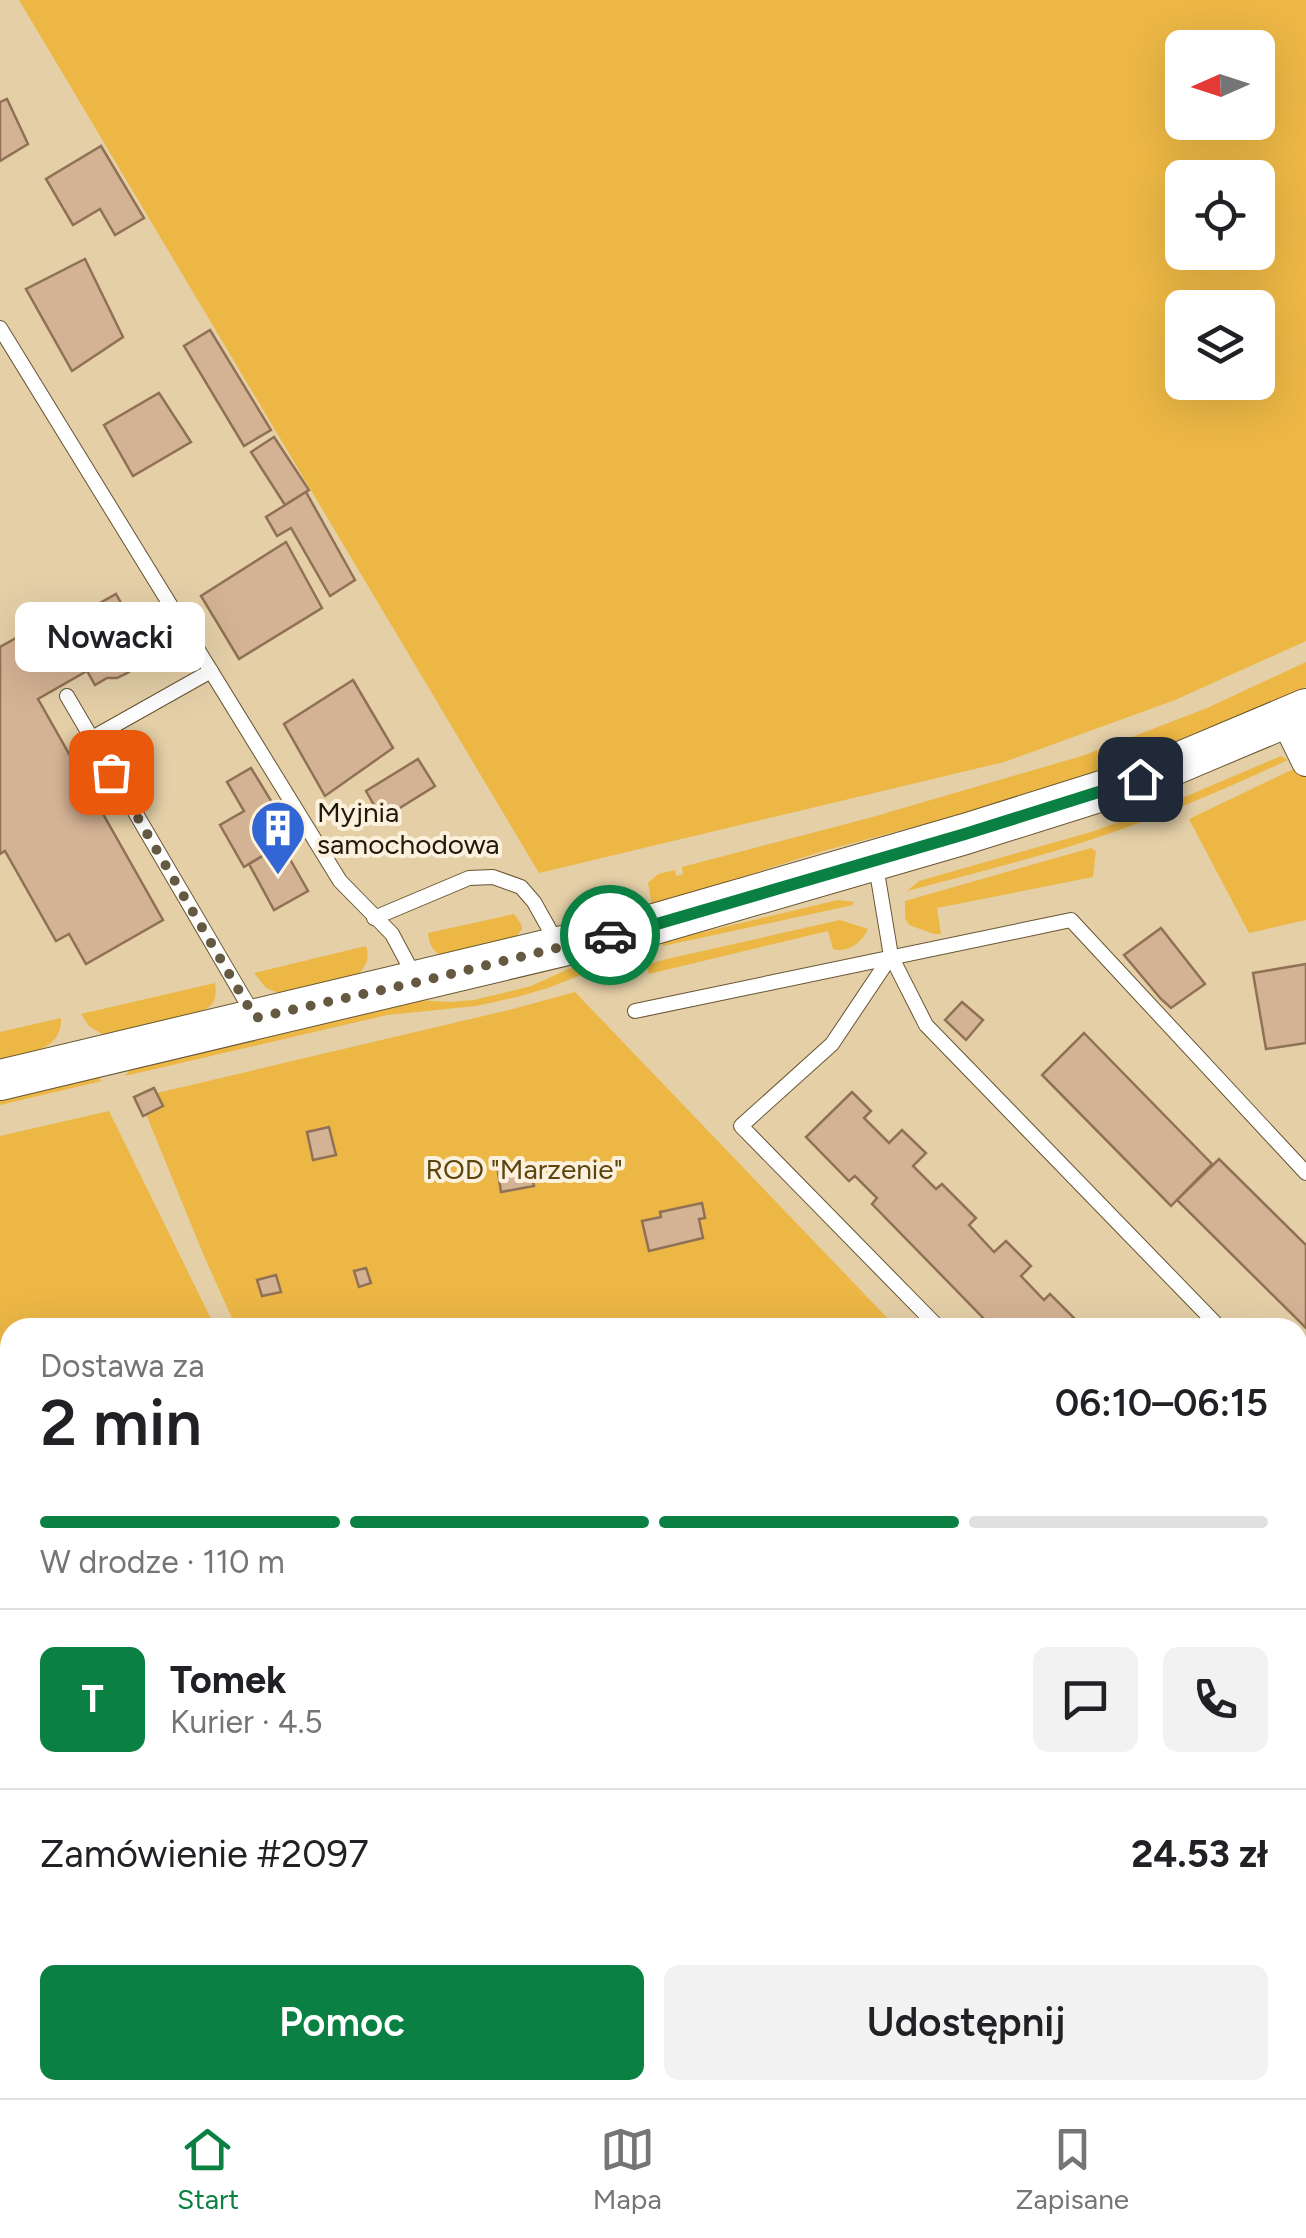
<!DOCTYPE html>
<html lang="pl">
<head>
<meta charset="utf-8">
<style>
  :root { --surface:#fff; --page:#f2f2f2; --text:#202124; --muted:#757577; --line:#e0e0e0; --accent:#0b8043 }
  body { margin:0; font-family:Figtree,sans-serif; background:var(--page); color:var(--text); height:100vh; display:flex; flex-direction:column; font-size:38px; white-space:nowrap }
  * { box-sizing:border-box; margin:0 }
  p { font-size:32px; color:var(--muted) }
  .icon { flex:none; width:55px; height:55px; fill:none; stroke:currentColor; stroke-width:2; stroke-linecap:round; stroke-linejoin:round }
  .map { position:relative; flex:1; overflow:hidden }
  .details { position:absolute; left:0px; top:1318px; width:1308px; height:782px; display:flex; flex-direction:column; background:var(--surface); border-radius:30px 30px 0 0; box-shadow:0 10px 40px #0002 }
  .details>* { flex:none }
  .needle { width:65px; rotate:267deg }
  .controls { position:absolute; left:1165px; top:30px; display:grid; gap:20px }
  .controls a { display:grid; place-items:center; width:110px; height:110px; border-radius:15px; background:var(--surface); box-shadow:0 10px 40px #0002; font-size:50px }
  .pin { position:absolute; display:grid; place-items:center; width:85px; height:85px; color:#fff; margin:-42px; border-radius:20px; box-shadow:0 5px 15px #0006 }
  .courier { position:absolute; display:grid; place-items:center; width:100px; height:100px; margin:-50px; border:8px solid #0b8043; border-radius:50%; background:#fff; color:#222; box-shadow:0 2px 12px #0007 }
  .bubble { position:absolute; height:70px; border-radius:15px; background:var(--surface); box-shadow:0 10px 40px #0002; font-size:32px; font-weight:600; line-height:70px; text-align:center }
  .summary em { font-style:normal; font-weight:600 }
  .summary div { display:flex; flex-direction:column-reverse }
  .summary { display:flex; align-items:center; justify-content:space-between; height:170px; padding:0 40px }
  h1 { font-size:65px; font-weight:600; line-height:75px }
  .bar { display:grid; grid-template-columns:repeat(4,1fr); gap:15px 10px; align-content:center; height:120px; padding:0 40px }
  .bar i { height:12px; border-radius:8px; background:var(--line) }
  .bar .current { background:var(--accent) }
  .bar p { grid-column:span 4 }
  .line { display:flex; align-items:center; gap:25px; padding:0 40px; border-top:2px solid var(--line) }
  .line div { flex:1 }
  .round { display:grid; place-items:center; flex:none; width:105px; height:105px; border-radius:15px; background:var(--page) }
  .primary-button { display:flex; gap:20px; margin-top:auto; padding:20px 40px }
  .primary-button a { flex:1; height:115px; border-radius:15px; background:var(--accent); color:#fff; font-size:40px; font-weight:600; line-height:115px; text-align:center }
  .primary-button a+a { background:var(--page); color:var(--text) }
  .tab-bar { display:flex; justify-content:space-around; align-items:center; height:140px; border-top:2px solid var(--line); background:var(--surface); font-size:28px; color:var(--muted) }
  .tab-bar a { display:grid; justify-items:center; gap:5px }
  .tab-bar .current { color:var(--accent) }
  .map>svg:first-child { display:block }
  .green { fill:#ecb745; fill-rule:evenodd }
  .building { fill:#d4b294; stroke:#917155; stroke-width:2.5 }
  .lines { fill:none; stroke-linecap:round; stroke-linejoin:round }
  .service-casing { stroke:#675531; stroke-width:16 }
  .minor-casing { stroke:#675531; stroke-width:30 }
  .secondary-casing { stroke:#675531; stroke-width:42 }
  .service { stroke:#fff; stroke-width:14 }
  .minor { stroke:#fff; stroke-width:28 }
  .secondary { stroke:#fff; stroke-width:40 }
  .done { stroke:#655941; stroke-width:10; stroke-dasharray:0 18 }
  .route { stroke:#0b8043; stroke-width:12 }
  .labels { text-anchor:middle; stroke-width:8; stroke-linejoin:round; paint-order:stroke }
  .poi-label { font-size:28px; fill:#21190a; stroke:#fcf1dd; text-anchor:start }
  .park-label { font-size:28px; fill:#5d4510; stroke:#fcf1dd }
</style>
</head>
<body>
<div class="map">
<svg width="1306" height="2098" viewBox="0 0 1306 2098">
  <rect width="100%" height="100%" fill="#e4cfa7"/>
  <g class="green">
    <path d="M19 0H1306V641L1175 700 1004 762 539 873ZM1182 48H1258V122H1182ZM1182 178H1258V252H1182ZM1182 308H1258V382H1182Z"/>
    <polygon points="1306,662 1306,687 1134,760 1023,798 823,851 652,906 648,883 658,874 675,870 676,876 683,874 682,867 869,818 1085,755 1207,708"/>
    <path d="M1281 756 1288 760C1223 790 1156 819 1087 841 1028 860 967 875 907 891L919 881 1091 832 1161 807Z"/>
    <polygon points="1306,763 1306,920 1249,933 1189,819"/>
    <polygon points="1091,848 1096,851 1093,877 937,908 941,934 934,934 909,925 905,918 905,901"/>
    <polygon points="838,900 854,902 853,905 663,946 661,942"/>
    <path d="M514 914 521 924 522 929 513 940 442 956C432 951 429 944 428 933Z"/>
    <path d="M840 920 868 929C861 943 849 953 833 949L828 931 649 974 646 965 667 959Z"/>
    <path d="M366 946C371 960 364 969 354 978L281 994 266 988 254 973Z"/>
    <polygon points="627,950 629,956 548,988 517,997 476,1006 387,1015 125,1076 132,1067 417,1000 450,1002 474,1000 531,986 573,967"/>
    <path d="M215 983C216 990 217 999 211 1005 198 1019 123 1030 102 1034L89 1026 81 1014Z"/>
    <polygon points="575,992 896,1327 236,1327 204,1256 146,1114 163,1106 157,1093 513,1009"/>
    <path d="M61 1018C63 1051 25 1054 0 1060V1032Z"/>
    <polygon points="97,1076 102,1081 0,1105 0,1098"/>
    <polygon points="109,1111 215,1327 10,1328 10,1717 0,1721 0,1136"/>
    <polygon points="1306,1515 1306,2098 0,2098 0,1723 10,1719 10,2090 1298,2090 1298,1523"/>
  </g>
  <g class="building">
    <polygon points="7,99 28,144 0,161 0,102"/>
    <polygon points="101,146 144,218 115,235 100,209 73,225 46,179"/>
    <polygon points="85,259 123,337 72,371 26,289"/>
    <polygon points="210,330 271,430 244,446 184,346"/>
    <polygon points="159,393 191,442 133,476 104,425"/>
    <polygon points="274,437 309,490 285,505 251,452"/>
    <polygon points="306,492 355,580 330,596 291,528 277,536 266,517"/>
    <polygon points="286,542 322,608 239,659 201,596"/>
    <polygon points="116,594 150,654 135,663 129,672 117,678 107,678 95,685 87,671 38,699 163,920 86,964 69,934 56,941 5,851 0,854 0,647 34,628 39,637"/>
    <polygon points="353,680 393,748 325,796 284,724"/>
    <polygon points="418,759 435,786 382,819 366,791"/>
    <polygon points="251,768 273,804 255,814 275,848 244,867 220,825 244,811 227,782"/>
    <polygon points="282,845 308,891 274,910 249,864"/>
    <polygon points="1161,928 1205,984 1171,1008 1161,999 1124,955"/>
    <polygon points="1306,964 1306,1043 1266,1049 1253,973"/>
    <polygon points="962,1002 983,1020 966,1040 945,1020"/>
    <polygon points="1084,1033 1212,1164 1171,1206 1042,1075"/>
    <polygon points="154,1088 163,1106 143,1116 134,1097"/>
    <polygon points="852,1092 871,1111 864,1118 889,1143 902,1130 926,1153 913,1166 936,1189 942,1184 976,1218 969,1225 994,1252 1006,1241 1031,1266 1021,1276 1044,1300 1050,1294 1084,1328 993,1328 872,1204 877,1198 855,1176 849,1181 806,1137"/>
    <polygon points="329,1127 336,1155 313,1160 307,1132"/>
    <polygon points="1219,1159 1306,1245 1306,1328 1177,1200"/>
    <polygon points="530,1166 534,1186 501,1192 498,1172"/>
    <polygon points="702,1203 705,1218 699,1219 703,1238 649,1251 642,1221 661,1217 660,1212"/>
    <polygon points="366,1268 371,1283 359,1287 354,1271"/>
    <polygon points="276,1275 281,1292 262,1296 257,1280"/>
  </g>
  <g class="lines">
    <g class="service-casing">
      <g id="service">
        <polyline points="0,328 340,881 392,934 416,979"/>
        <polyline points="67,696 255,1017"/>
        <polyline points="92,738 211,671"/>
        <polyline points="876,866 891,956 926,1025 1220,1328"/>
        <polyline points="374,918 469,878 493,877 521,887 534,902 557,943"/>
        <polyline points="891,956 832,1044 741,1126 939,1328"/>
        <polyline points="635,1011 1071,920 1306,1173"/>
        <polyline points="1298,1407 1303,1412 1306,1409"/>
      </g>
    </g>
    <g class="minor-casing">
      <polyline id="minor" points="1285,719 1306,762"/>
    </g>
    <g class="secondary-casing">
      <polyline id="secondary" points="0,1080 651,925 965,834 1140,779 1306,709"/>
    </g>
    <use href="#service" class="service"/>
    <use href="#minor" class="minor"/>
    <use href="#secondary" class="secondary"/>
  </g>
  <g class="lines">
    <polyline class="done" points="111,772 255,1018 418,982 610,935"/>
    <polyline class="route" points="610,935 650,926 965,834 1140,779"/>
  </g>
  <defs>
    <g id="building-pin" transform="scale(2.875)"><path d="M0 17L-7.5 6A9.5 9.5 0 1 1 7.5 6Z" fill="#3266d4" stroke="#fcf1dd"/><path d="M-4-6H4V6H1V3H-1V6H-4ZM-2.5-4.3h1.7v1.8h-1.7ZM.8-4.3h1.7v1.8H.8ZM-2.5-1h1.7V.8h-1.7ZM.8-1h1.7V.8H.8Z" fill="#fff"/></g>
  </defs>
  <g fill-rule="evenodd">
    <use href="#building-pin" x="278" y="828"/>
  </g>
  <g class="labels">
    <g class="poi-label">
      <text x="317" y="822">Myjnia<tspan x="317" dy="32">samochodowa</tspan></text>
    </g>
    <g class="park-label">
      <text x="524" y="1179">ROD "Marzenie"</text>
    </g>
  </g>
</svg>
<div class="controls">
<a><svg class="needle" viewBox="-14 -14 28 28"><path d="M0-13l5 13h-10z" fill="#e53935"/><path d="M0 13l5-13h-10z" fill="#757577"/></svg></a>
<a><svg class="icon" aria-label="locate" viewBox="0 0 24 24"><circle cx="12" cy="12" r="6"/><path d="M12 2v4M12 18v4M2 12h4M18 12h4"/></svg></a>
<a><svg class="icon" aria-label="layers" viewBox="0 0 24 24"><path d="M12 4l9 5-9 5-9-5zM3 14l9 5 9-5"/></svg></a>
</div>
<div class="pin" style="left:111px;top:772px;background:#ea580c"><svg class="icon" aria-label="bag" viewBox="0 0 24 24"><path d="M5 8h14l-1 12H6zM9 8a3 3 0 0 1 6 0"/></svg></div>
<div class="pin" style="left:1140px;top:779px;background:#1f2937"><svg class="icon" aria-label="home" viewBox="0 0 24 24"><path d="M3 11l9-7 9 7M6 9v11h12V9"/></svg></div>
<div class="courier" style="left:610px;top:935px"><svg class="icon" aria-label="car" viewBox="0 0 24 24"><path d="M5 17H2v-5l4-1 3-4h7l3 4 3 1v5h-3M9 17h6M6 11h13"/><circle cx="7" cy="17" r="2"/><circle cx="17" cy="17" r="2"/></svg></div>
<div class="bubble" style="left:15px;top:602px;width:190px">Nowacki</div>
<section class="details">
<div class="summary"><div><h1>2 min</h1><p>Dostawa za</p></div><em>06:10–06:15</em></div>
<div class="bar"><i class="current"></i><i class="current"></i><i class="current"></i><i></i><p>W drodze · 110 m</p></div>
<div class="line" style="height:180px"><b class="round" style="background:var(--accent);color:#fff">T</b><div><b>Tomek</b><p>Kurier · 4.5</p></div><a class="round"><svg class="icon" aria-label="chat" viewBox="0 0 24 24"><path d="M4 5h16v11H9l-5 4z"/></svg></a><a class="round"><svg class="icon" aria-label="phone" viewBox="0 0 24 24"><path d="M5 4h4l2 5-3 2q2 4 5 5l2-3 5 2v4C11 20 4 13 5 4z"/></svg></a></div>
<div class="line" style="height:130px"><div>Zamówienie #2097</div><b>24.53 zł</b></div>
<div class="primary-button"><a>Pomoc</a><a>Udostępnij</a></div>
</section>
</div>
<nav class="tab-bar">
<a class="current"><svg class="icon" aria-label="home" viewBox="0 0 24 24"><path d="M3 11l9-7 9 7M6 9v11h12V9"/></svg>Start</a>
<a><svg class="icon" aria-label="map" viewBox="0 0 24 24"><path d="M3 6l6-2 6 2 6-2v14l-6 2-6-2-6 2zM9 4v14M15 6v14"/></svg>Mapa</a>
<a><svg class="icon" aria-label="saved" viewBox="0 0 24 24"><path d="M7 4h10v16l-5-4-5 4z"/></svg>Zapisane</a>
</nav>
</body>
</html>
